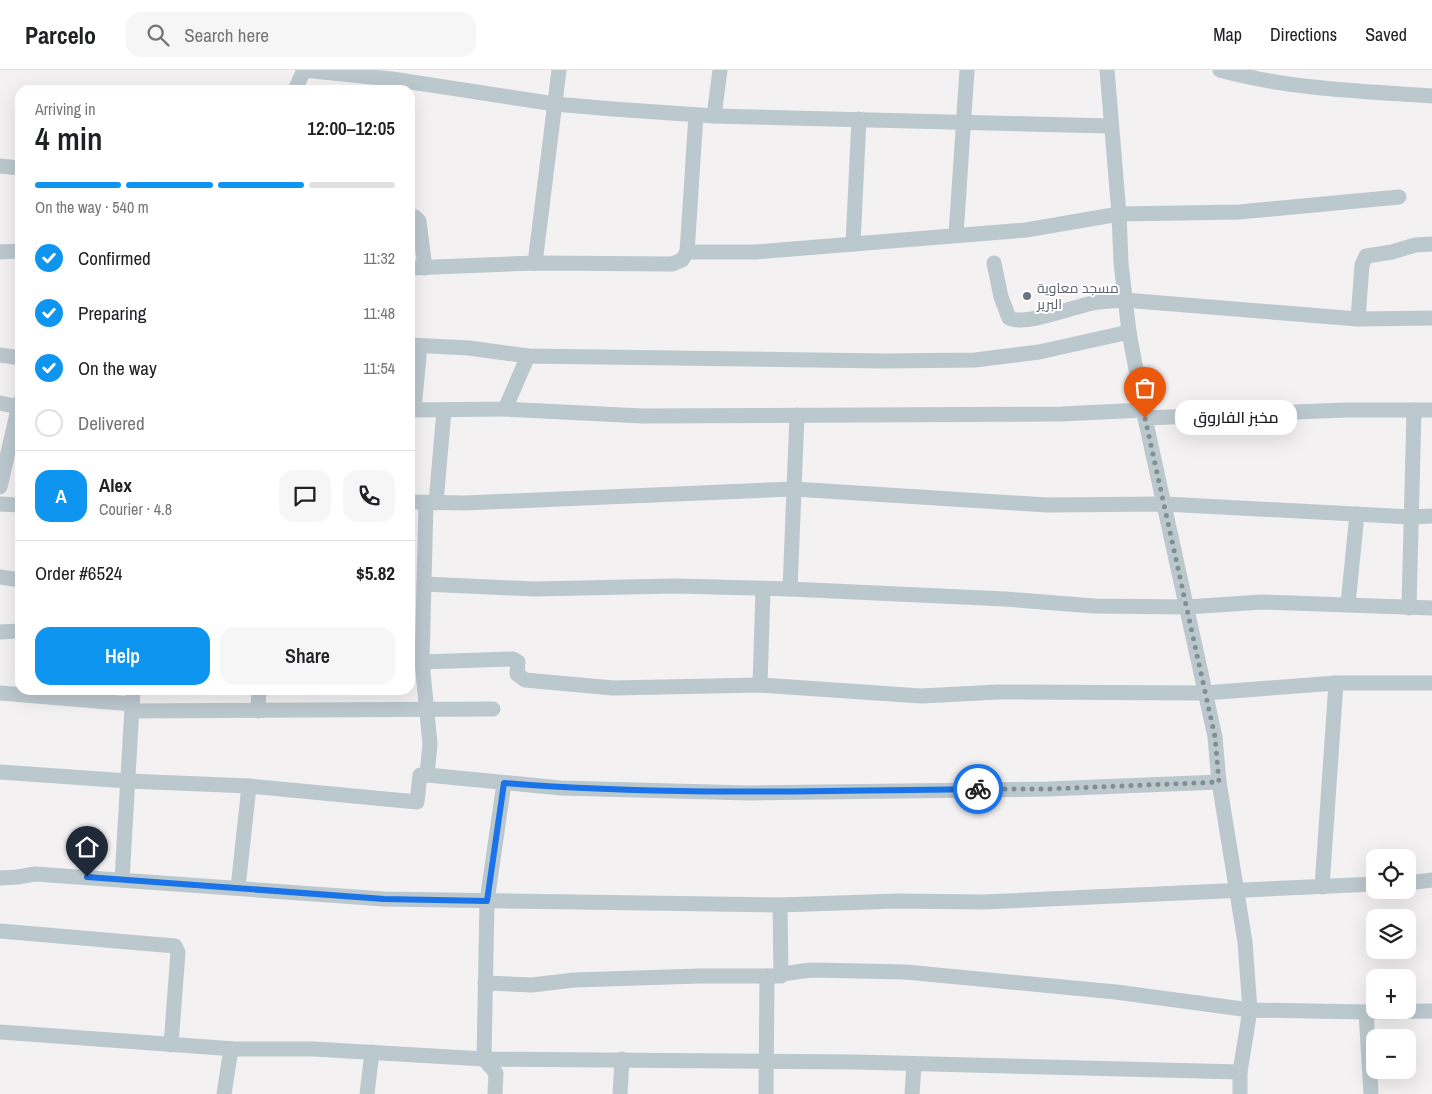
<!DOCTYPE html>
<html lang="en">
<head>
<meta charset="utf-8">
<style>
  :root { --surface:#fff; --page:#f6f6f6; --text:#202124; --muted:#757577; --line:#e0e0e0; --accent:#0e95f0 }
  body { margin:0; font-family:"Archivo Narrow",Cairo,sans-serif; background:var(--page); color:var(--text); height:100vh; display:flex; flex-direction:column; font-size:19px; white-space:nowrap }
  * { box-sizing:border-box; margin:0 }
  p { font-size:16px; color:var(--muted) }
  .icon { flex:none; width:28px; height:28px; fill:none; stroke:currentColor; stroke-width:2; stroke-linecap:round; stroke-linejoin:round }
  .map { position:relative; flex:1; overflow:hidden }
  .side { position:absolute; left:15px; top:15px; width:400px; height:610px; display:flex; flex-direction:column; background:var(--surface); border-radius:15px; box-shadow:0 5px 20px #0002 }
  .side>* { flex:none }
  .buttons { position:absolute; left:1366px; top:779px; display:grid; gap:10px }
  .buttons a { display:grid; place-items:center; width:50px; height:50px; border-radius:10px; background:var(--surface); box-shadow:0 5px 20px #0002; font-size:25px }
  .pin { position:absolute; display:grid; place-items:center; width:42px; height:42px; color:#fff; margin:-51px -21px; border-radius:50% 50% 50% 0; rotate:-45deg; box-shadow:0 0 5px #0007 }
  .pin .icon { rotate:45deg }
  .courier { position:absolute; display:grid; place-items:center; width:50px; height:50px; margin:-25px; border:4px solid #1a73e8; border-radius:50%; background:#fff; color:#222; box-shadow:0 1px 6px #0007 }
  .bubble { position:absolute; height:35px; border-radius:15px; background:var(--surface); box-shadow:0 5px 20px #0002; font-size:16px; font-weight:600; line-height:35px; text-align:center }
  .overview em { font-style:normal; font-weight:600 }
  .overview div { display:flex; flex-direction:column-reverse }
  .overview { display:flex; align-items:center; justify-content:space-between; height:85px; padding:0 20px }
  h1 { font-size:32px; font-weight:600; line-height:38px }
  .bar { display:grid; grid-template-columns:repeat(4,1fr); gap:8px 5px; align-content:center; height:60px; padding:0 20px }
  .bar i { height:6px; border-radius:4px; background:var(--line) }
  .bar .on { background:var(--accent) }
  .bar p { grid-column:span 4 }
  .line { display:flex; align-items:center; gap:12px; padding:0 20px; border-top:1px solid var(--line) }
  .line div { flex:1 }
  .round { display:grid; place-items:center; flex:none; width:52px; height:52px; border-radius:15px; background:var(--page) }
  ol { padding:0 20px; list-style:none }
  li { display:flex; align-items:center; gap:15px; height:55px }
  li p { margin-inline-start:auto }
  li .icon { padding:5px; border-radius:50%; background:var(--accent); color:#fff; stroke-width:4 }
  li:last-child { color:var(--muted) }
  li i { width:28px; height:28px; border:2px solid var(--line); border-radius:50% }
  .primary-button { display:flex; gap:10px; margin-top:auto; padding:10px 20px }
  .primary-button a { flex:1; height:58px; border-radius:15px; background:var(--accent); color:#fff; font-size:20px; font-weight:600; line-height:58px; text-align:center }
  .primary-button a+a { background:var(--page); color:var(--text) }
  header { display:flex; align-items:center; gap:30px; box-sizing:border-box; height:70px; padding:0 25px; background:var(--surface); border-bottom:1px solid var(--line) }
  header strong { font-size:24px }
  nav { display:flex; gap:28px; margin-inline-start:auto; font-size:18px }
  .search { width:350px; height:45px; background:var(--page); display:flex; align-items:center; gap:12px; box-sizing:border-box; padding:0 18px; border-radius:15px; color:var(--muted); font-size:19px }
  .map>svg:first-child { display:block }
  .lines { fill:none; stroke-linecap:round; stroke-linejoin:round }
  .minor { stroke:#bbc8ce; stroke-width:15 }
  .done { stroke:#838e93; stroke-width:5; stroke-dasharray:0 9 }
  .route { stroke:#1a73e8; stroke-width:6 }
  .worship-dot { fill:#6b7280; stroke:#fff; stroke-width:2 }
  .labels { text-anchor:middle; stroke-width:4; stroke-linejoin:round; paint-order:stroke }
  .worship-label { font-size:14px; fill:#5b616d; stroke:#fff; text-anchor:start }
</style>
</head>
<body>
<header>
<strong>Parcelo</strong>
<div class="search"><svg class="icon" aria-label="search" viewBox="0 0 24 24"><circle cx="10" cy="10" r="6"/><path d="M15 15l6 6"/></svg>Search here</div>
<nav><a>Map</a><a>Directions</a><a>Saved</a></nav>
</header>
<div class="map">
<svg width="1432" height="1024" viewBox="0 0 1432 1024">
  <rect width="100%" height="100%" fill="#f3f1f1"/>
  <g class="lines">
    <g class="minor">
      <polyline points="303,0 392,9 555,34 613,39 714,46 1110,56"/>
      <polyline points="1107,0 1119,144 1121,193 1129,262 1145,348 1215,667 1219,712 1245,872 1250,940 1240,1002 1240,1024"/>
      <path d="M1220 0C1288 19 1362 21 1432 26"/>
      <polyline points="295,20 304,0"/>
      <polyline points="714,46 720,0"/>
      <polyline points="0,96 20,98"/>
      <polyline points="410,145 415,147 419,151 425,198"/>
      <polyline points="956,165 967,0"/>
      <polyline points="853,174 859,49"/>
      <polyline points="0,182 20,181"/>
      <polyline points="687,182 696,45"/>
      <polyline points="535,193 559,0"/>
      <path d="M994 193 1001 227 1009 248C1025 256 1073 237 1093 233 1103 231 1114 231 1124 230L1358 249 1432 248"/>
      <polyline points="410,198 535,193 672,194 682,190 687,182 755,182 1026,160 1119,144 1239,142 1399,127"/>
      <polyline points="1358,249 1362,195 1366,186 1392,182 1415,175 1432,174"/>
      <polyline points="410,275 469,278 528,286"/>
      <polyline points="0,285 20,288"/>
      <polyline points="0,333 19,337"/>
      <polyline points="414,339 420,276"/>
      <polyline points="505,339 642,346 1061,344 1144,340"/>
      <polyline points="410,340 505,339 528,286 885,291 975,290 1039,282 1129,262"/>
      <polyline points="1145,348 1346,340 1432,340"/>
      <polyline points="0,417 20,331"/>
      <polyline points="410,432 465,433 794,419 1047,435 1165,434 1411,447 1432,446"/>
      <polyline points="436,433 444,340"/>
      <polyline points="0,434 20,435"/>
      <polyline points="0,507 20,510"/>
      <polyline points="424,514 534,519 675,516 790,519 1005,529 1094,536 1187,537 1262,532 1432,538"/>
      <polyline points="790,519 797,345"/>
      <polyline points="1348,534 1357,444"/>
      <polyline points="1409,538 1414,340"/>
      <polyline points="0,562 20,561"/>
      <polyline points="422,592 513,589 518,592 517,604 525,610 613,618 760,615 921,626 998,622 1205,623 1336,613 1432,613"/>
      <polyline points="760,615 763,519"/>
      <polyline points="0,623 132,634"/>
      <polyline points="133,641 493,639"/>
      <polyline points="258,641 259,620"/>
      <polyline points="0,702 128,711 249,716 417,732 420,705 427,705 430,674 422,592 426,433"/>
      <polyline points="427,705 561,718 749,723 1048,719 1219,712"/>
      <polyline points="0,808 18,807 35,804 384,829 780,835 898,831 984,832 1375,814"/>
      <polyline points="122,810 133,620"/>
      <polyline points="1408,813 1432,810"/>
      <polyline points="1322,817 1336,613"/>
      <polyline points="238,818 249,716"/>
      <polyline points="0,861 175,876 178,882 171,975"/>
      <polyline points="781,904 811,900 906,902 1116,922 1250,940 1366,942 1432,941"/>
      <polyline points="485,913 532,915 574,910 700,906 781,906 780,835"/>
      <polyline points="1366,942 1371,1024"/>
      <polyline points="0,962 235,979 314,979 484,989 856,992 1240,1002"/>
      <polyline points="224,1024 231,979"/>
      <polyline points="367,1024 372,982"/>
      <polyline points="495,1024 496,1003 484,989 487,831 504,713"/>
      <polyline points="620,1024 622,989"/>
      <polyline points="766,1024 767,906"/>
      <polyline points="912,1024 914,994"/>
    </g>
  </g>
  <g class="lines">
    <polyline class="done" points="978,719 1048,719 1219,712 1215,667 1145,348"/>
    <path class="route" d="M87 807 384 829 487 831 504 713C661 726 819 721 978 719"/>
  </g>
  <circle class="worship-dot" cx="1027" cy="226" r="5"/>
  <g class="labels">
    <g class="worship-label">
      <text x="1037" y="223">مسجد معاوية<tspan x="1037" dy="16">البرير</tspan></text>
    </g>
  </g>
</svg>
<div class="buttons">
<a><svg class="icon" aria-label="locate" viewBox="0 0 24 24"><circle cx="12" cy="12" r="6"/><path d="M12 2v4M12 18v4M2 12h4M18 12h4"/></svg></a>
<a><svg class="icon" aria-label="layers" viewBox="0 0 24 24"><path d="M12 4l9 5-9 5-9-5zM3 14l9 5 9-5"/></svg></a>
<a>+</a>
<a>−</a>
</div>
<div class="pin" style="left:1145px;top:348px;background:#ea580c"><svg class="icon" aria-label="bag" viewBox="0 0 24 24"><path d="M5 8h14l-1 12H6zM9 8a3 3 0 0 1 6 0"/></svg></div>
<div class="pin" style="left:87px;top:807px;background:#1f2937"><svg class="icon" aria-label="home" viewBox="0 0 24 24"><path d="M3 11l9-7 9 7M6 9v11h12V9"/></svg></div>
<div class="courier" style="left:978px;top:719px"><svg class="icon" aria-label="bike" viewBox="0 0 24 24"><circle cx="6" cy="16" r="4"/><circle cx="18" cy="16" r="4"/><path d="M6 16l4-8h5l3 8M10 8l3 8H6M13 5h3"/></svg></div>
<div class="bubble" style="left:1175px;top:330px;width:122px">مخبز الفاروق</div>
<section class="side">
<div class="overview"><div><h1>4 min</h1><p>Arriving in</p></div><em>12:00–12:05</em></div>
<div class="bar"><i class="on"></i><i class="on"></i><i class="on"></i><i></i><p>On the way · 540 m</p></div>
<ol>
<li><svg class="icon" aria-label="check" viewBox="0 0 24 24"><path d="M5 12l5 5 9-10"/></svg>Confirmed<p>11:32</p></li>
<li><svg class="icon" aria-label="check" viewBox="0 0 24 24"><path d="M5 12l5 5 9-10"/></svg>Preparing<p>11:48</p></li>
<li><svg class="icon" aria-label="check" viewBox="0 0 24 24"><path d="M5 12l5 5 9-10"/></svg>On the way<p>11:54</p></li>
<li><i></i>Delivered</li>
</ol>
<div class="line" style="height:90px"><b class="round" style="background:var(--accent);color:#fff">A</b><div><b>Alex</b><p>Courier · 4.8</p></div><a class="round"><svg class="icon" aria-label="chat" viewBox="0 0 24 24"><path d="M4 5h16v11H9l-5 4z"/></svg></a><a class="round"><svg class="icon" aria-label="phone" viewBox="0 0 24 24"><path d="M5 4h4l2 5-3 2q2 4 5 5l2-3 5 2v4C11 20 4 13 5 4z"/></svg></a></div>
<div class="line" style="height:65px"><div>Order #6524</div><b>$5.82</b></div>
<div class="primary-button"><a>Help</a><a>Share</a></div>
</section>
</div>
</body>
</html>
